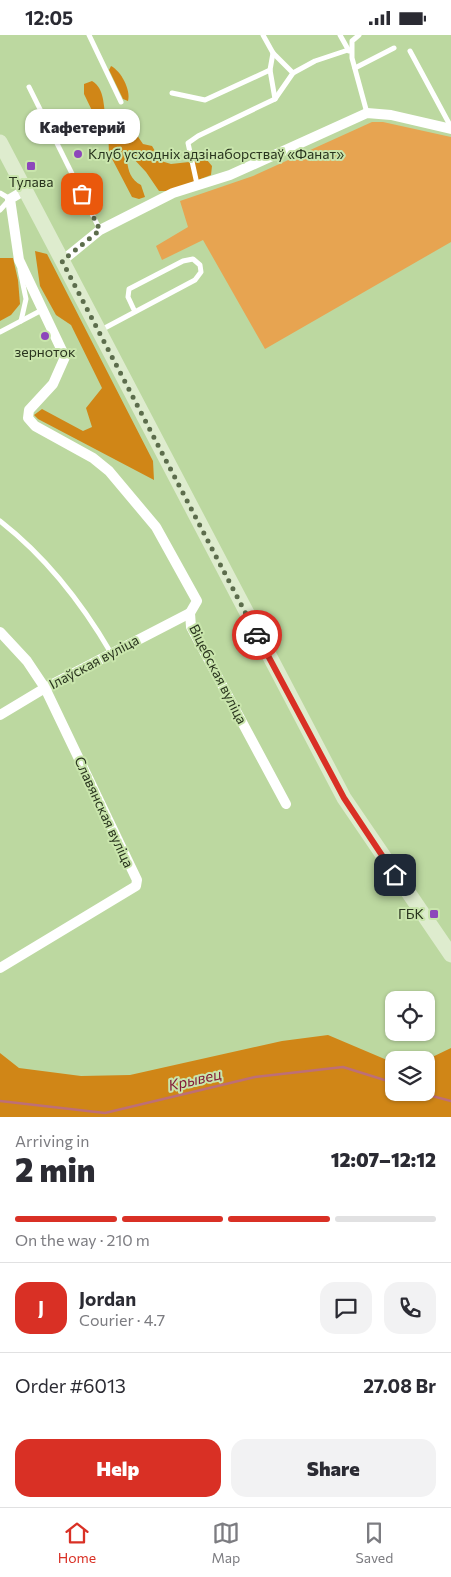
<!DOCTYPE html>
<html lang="en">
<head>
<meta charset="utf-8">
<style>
  :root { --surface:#fff; --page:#f2f2f3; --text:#2b2b33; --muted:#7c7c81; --line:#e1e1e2; --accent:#d93025 }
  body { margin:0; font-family:Commissioner,sans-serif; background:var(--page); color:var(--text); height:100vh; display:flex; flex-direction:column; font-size:19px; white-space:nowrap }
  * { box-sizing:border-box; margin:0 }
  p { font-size:16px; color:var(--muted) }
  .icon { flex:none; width:28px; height:28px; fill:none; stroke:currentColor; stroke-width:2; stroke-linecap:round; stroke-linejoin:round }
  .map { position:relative; height:1082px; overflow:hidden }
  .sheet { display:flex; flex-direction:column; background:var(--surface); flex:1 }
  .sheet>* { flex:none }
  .tools { position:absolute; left:385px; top:956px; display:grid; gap:10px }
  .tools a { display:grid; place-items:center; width:50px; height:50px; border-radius:10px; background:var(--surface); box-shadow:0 1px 4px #0004; font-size:25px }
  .pin { position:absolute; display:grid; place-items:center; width:42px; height:42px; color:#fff; margin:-21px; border-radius:10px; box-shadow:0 2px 8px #0006 }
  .courier { position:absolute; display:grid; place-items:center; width:50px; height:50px; margin:-25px; border:4px solid #d93025; border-radius:50%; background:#fff; color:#222; box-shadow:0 1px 6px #0007 }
  .bubble { position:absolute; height:35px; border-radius:15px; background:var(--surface); box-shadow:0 1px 4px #0004; font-size:16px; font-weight:800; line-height:35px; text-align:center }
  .head em { font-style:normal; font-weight:800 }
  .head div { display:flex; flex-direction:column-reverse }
  .head { display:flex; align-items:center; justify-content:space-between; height:85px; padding:0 15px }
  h1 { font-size:32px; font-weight:800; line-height:38px }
  .bar { display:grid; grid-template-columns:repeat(4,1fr); gap:8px 5px; align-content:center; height:60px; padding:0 15px }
  .bar i { height:6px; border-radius:4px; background:var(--line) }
  .bar .current { background:var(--accent) }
  .bar p { grid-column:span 4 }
  .line { display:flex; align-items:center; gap:12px; padding:0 15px; border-top:1px solid var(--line) }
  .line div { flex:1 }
  .round { display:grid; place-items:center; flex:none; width:52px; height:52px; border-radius:15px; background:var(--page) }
  .primary-button { display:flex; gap:10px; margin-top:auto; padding:10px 15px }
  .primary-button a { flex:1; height:58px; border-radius:15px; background:var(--accent); color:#fff; font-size:20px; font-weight:800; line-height:58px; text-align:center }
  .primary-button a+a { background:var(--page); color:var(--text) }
  .status { display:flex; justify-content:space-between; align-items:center; height:35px; padding:0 25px; background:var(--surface); direction:ltr }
  .status svg { height:14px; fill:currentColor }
  .tabs { display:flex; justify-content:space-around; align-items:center; height:70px; border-top:1px solid var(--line); background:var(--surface); font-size:14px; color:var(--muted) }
  .tabs a { display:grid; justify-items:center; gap:2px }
  .tabs .current { color:var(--accent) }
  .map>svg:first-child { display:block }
  .green { fill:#e7a451 }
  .forest { fill:#d08617 }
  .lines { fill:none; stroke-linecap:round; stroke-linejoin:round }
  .stream { stroke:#bd6f77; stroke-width:2.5 }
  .service { stroke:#fff; stroke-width:5 }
  .minor { stroke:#fff; stroke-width:10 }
  .secondary { stroke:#deecce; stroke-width:15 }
  .done { stroke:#5c6d4c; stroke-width:5; stroke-dasharray:0 9 }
  .route { stroke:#d93025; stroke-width:6 }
  .poi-dot { fill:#8d47bb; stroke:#c9e5ac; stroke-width:2 }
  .labels { text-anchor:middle; stroke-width:4; stroke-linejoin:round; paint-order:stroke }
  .poi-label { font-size:14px; fill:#29341e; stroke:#c9e5ac }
  .street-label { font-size:14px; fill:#29341e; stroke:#c9e5ac }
  .water-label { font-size:15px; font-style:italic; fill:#831c39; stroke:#c9e5ac }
</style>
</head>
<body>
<div class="status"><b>12:05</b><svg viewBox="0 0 49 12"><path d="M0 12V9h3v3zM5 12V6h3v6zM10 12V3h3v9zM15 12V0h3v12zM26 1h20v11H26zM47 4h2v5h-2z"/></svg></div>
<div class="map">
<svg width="451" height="1082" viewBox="0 0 451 1082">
  <rect width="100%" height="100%" fill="#bcd8a0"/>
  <polygon class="green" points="372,87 383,87 451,102 451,207 265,314 203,205 162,225 156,211 188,192 180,166 253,141"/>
  <g class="forest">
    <path d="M111 31C121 36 131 55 128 66L123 64 109 35Z"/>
    <path d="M92 46C105 54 103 70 106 84L102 88H98L84 59V49Z"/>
    <path d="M126 84 143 109 152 111 161 126 171 129 207 125 212 131 211 140 169 156H159L146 137 132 122 127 125C128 136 131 145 141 150L145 162 139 164 132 162 109 118 108 94 119 85Z"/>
    <polygon points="35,216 47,219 153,426 154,445 38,384 34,380 42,374 83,396 92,392 86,373 102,353 71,290 56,280 40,251"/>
    <polygon points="0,223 13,223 18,245 20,269 11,280 0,286"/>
    <polygon points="328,1000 394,1028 394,1058 426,1058 426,1025 451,1013 451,1082 0,1082 0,1018 19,1033 81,1041 130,1040 282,1006"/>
  </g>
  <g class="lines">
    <g class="stream">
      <polyline points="421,1058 451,1066"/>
      <polyline points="0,1066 105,1078 255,1042 343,1032 394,1048"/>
    </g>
    <g class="service">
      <polyline points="89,0 121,67"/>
      <polyline points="263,0 273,18 293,38"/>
      <polyline points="340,0 349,16"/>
      <polyline points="359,0 352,6 352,23 367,78"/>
      <polyline points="410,16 451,92"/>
      <polyline points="273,18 270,35 275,64"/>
      <polyline points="355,33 394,13"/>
      <polyline points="29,52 100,195"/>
      <polyline points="172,58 205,65 270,35"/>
      <polyline points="197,149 188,108 198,101 275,64 293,38 315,26 348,15"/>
      <polyline points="0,158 10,164 0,175"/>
      <polyline points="20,235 26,264 21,286"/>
      <polyline points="101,295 195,245 201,237 200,230 193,224 183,226 129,254 128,262 135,277"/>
      <polyline points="0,297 42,275"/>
      <path d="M0 486C46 522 82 568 111 618"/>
    </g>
    <g class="minor">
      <polyline points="25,155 10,164 19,225 65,322 53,349 29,375 28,383 35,391 93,423 109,436 156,492 197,566 190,578 191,592 286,769"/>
      <polyline points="62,226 100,195 173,158 230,140 367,78 391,80 451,94"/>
      <polyline points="0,597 27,626 45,653 137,845 136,851 0,933"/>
      <polyline points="0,680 45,653 190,578"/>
    </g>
    <polyline class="secondary" points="0,107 344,763 451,920"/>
  </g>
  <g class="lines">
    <polyline class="done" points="82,159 100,195 62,226 257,600"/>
    <polyline class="route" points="257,600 344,763 395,840"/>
  </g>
  <g class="poi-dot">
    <circle cx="78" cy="119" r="5"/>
    <rect x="26" y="126" width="10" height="10" rx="2.5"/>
    <circle cx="45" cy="301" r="5"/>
    <rect x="429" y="874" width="10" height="10" rx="2.5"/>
  </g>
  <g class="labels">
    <g class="poi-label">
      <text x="88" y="124" text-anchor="start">Клуб усходніх адзінаборстваў «Фанат»</text>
      <text x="31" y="152">Тулава</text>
      <text x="45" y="322">зерноток</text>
      <text x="424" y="884" text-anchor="end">ГБК</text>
    </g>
    <g class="street-label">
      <text transform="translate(94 627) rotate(-28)" y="5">Ілаўская вуліца</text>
      <text transform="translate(218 639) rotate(63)" y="5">Віцебская вуліца</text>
      <text transform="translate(104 777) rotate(65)" y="5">Славянская вуліца</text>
    </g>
    <g class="water-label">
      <text transform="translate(195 1045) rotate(-13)" y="5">Крывец</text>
    </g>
  </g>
</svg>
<div class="tools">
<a><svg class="icon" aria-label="locate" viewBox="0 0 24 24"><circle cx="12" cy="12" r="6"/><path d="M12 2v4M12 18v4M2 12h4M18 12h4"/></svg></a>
<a><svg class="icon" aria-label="layers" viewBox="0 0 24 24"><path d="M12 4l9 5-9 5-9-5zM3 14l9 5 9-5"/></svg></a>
</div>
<div class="pin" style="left:82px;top:159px;background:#ea580c"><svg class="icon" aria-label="bag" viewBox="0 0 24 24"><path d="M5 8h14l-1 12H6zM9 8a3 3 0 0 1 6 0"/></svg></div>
<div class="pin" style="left:395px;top:840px;background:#1f2937"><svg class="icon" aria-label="home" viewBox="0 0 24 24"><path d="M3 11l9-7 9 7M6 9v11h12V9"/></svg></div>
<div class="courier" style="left:257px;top:600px"><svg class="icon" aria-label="car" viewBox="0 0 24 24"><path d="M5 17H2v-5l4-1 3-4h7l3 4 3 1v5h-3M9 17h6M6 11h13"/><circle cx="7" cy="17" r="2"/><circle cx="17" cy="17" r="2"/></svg></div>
<div class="bubble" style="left:25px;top:74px;width:115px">Кафетерий</div>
</div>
<section class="sheet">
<div class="head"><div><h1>2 min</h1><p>Arriving in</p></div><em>12:07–12:12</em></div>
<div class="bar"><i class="current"></i><i class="current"></i><i class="current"></i><i></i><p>On the way · 210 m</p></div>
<div class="line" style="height:90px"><b class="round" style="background:var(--accent);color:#fff">J</b><div><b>Jordan</b><p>Courier · 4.7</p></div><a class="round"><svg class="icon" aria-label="chat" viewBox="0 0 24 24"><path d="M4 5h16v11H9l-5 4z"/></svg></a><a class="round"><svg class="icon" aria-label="phone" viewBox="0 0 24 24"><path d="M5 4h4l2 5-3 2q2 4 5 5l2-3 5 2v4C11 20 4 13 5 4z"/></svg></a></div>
<div class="line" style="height:65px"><div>Order #6013</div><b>27.08 Br</b></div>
<div class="primary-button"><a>Help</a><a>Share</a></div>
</section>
<nav class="tabs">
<a class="current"><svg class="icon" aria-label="home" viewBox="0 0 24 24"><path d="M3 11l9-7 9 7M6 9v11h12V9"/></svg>Home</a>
<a><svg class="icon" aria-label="map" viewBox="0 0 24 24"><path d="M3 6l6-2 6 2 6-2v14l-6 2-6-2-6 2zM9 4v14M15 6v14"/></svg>Map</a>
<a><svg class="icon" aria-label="saved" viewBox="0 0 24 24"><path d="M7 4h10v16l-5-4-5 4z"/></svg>Saved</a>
</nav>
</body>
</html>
